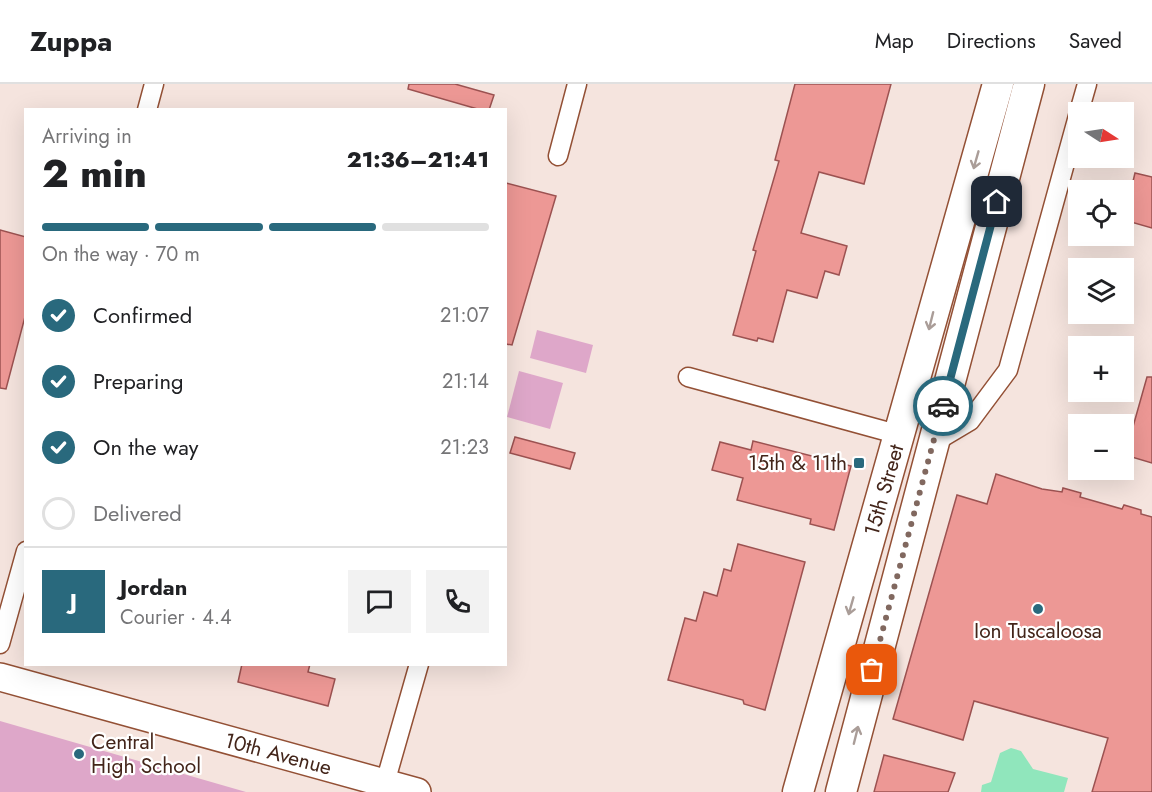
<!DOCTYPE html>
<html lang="en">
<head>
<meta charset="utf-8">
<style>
  :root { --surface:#fff; --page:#f2f2f2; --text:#202124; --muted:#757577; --line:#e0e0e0; --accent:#29697d }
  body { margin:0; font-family:Jost,sans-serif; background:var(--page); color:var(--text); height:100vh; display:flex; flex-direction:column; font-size:22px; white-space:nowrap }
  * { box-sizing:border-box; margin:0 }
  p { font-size:20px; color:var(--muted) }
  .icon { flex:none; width:33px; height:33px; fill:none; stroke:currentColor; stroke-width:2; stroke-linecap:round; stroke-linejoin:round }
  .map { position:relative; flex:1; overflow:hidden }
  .sheet { position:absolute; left:24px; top:24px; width:483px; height:558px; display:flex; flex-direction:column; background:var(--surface); border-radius:0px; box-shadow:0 6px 24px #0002 }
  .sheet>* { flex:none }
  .needle { width:39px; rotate:102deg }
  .controls { position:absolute; left:1068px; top:18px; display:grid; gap:12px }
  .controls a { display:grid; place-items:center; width:66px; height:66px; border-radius:0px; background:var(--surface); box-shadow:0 6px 24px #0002; font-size:30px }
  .pin { position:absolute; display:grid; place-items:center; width:51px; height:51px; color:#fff; margin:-26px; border-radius:12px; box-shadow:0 3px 9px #0006 }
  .courier { position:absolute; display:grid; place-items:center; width:60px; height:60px; margin:-30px; border:4px solid #29697d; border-radius:50%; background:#fff; color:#222; box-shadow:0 2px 8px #0007 }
  .head em { font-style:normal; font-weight:800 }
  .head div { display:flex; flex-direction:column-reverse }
  .head { display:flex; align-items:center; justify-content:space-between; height:102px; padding:0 18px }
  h1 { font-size:39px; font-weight:800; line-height:45px }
  .bar { display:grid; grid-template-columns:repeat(4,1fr); gap:9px 6px; align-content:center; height:72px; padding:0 18px }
  .bar i { height:8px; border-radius:4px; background:var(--line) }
  .bar .on { background:var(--accent) }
  .bar p { grid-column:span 4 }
  .line { display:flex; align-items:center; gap:15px; padding:0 18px; border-top:2px solid var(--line) }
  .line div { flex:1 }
  .round { display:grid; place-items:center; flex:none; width:63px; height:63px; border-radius:0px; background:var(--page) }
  ol { padding:0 18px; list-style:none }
  li { display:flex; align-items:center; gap:18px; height:66px }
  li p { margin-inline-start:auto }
  li .icon { padding:6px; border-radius:50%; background:var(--accent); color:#fff; stroke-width:4 }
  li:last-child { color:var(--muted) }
  li i { width:33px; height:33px; border:3px solid var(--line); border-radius:50% }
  header { display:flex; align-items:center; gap:36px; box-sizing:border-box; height:84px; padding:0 30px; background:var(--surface); border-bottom:2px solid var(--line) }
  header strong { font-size:28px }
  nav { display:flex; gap:33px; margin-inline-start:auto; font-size:21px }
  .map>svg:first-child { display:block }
  .green { fill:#dea7c9 }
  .water { fill:#90e6bc }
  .building { fill:#ed9895; stroke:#9c5251; stroke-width:1.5 }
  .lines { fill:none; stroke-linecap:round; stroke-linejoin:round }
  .minor-casing { stroke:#935035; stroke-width:21 }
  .secondary-casing { stroke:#935035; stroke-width:30 }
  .primary-casing { stroke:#935035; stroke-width:33 }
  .minor { stroke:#fff; stroke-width:18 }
  .secondary { stroke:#fff; stroke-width:27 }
  .primary { stroke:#fff; stroke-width:30 }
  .oneway { stroke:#aa9d98 }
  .done { stroke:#81685f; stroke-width:6; stroke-dasharray:0 10.8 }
  .route { stroke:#29697d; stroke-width:8 }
  .poi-dot { fill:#29697d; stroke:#fff; stroke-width:2 }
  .labels { text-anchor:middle; stroke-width:4.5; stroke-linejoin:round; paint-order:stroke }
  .poi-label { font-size:21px; fill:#43251a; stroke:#fff; text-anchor:end }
  .street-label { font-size:21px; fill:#43251a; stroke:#fff }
</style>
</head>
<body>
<header>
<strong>Zuppa</strong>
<nav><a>Map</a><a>Directions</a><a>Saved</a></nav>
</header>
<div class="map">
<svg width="1152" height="708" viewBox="0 0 1152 708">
  <rect width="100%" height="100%" fill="#f5e4de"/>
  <g class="green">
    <polygon points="537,246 593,261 586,289 530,274"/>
    <polygon points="519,287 563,299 550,345 507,333"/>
    <polygon points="0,637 246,708 0,708"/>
  </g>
  <polygon class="water" points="1011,664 1021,667 1033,685 1068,694 1064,708 981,708 982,701 991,698 1000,669"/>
  <g class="building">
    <polygon points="409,0 455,0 494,11 489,26 481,26 408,5"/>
    <polygon points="795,0 891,0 864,100 819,88 801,149 847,162 839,191 825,187 817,214 787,206 773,258 758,254 757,257 733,251 756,167 753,166 779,77 775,76"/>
    <polygon points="1135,89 1152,93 1152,144 1124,136"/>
    <polygon points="506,99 556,112 512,261 506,260"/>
    <polygon points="0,146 26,153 26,229 6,305 0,304"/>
    <polygon points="1147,293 1152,293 1152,379 1125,371"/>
    <polygon points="515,353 575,369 570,385 510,369"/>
    <polygon points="753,357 851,382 834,446 810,440 811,435 737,416 743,394 712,386 720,358 751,366"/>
    <polygon points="996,390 1042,405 1062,408 1063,404 1081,409 1080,413 1122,425 1124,421 1141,426 1141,430 1152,433 1152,708 1092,708 1108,654 974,617 963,656 893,635 957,411 987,420"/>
    <polygon points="738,460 805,478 765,626 744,620 743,616 668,596 685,534 696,537 704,508 717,512 724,485 731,487"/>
    <polygon points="242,580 310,580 308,588 335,595 328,622 238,598"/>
    <polygon points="884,671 955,689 948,708 874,708"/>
  </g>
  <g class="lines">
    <g class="minor-casing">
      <g id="minor">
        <polyline points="147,26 154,0"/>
        <polyline points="1079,28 1087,0"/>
        <polyline points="558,72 577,0"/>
        <polyline points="688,293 900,351"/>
        <polyline points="933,359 970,337 1008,286 1078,32"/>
        <polyline points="0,560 26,467"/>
        <polyline points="385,699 419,580"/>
      </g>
    </g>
    <g class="secondary-casing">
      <polyline id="secondary" points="0,593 417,708"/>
    </g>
    <g class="primary-casing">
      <g id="primary">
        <polyline points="798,708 998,0"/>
        <polyline points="841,708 1029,0"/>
      </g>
    </g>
    <use href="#minor" class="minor"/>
    <use href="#secondary" class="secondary"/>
    <use href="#primary" class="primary"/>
  </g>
  <defs><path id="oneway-shaft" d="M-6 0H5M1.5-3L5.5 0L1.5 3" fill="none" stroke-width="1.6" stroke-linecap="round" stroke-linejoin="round" transform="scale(1.5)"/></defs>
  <g class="oneway">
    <use href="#oneway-shaft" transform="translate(976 76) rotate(106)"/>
    <use href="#oneway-shaft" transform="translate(931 237) rotate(104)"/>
    <use href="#oneway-shaft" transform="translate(851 522) rotate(106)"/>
    <use href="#oneway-shaft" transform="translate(856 651) rotate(-76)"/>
  </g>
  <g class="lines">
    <polyline class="done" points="872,586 943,322"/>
    <polyline class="route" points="943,322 997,118"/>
  </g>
  <g class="poi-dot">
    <rect x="853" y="373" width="12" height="12" rx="3"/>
    <circle cx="1038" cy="525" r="6"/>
    <circle cx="79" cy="670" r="6"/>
  </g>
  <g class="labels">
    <g class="poi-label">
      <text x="847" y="386">15th &amp; 11th</text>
      <text x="1038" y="554" text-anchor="middle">Ion Tuscaloosa</text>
      <text x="91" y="665" text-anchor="start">Central<tspan x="91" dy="24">High School</tspan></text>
    </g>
    <g class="street-label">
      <text transform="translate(884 406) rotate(-74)" y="7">15th Street</text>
      <text transform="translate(278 670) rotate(15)" y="7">10th Avenue</text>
    </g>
  </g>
</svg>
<div class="controls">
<a><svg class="needle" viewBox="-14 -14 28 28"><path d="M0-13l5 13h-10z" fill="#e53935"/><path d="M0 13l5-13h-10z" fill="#757577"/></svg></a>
<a><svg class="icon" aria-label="locate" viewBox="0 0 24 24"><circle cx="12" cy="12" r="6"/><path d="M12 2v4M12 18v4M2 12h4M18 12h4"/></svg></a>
<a><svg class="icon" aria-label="layers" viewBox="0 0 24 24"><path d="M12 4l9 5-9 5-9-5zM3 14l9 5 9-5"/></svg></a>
<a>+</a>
<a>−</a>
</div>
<div class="pin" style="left:872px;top:586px;background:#ea580c"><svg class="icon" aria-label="bag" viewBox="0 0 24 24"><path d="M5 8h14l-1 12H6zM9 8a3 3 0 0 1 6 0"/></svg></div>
<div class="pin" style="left:997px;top:118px;background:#1f2937"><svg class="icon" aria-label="home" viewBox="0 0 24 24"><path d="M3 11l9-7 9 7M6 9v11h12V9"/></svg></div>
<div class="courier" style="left:943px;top:322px"><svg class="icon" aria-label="car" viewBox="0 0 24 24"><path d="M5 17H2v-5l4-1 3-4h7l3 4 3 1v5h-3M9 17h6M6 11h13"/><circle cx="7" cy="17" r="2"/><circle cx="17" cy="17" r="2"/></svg></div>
<section class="sheet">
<div class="head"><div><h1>2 min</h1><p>Arriving in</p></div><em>21:36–21:41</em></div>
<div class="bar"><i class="on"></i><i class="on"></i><i class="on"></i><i></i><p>On the way · 70 m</p></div>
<ol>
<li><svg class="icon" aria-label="check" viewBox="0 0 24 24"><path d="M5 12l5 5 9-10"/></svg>Confirmed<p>21:07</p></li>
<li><svg class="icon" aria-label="check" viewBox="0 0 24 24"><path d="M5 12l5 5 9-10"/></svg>Preparing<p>21:14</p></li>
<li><svg class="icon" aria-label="check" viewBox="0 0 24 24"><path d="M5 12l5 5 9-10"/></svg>On the way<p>21:23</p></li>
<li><i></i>Delivered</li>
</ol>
<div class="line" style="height:108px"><b class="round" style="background:var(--accent);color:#fff">J</b><div><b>Jordan</b><p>Courier · 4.4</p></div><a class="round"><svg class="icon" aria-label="chat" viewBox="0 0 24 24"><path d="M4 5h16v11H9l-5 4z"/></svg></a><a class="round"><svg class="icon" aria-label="phone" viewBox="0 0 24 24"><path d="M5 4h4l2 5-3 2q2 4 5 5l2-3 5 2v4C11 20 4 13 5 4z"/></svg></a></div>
</section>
</div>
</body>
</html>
